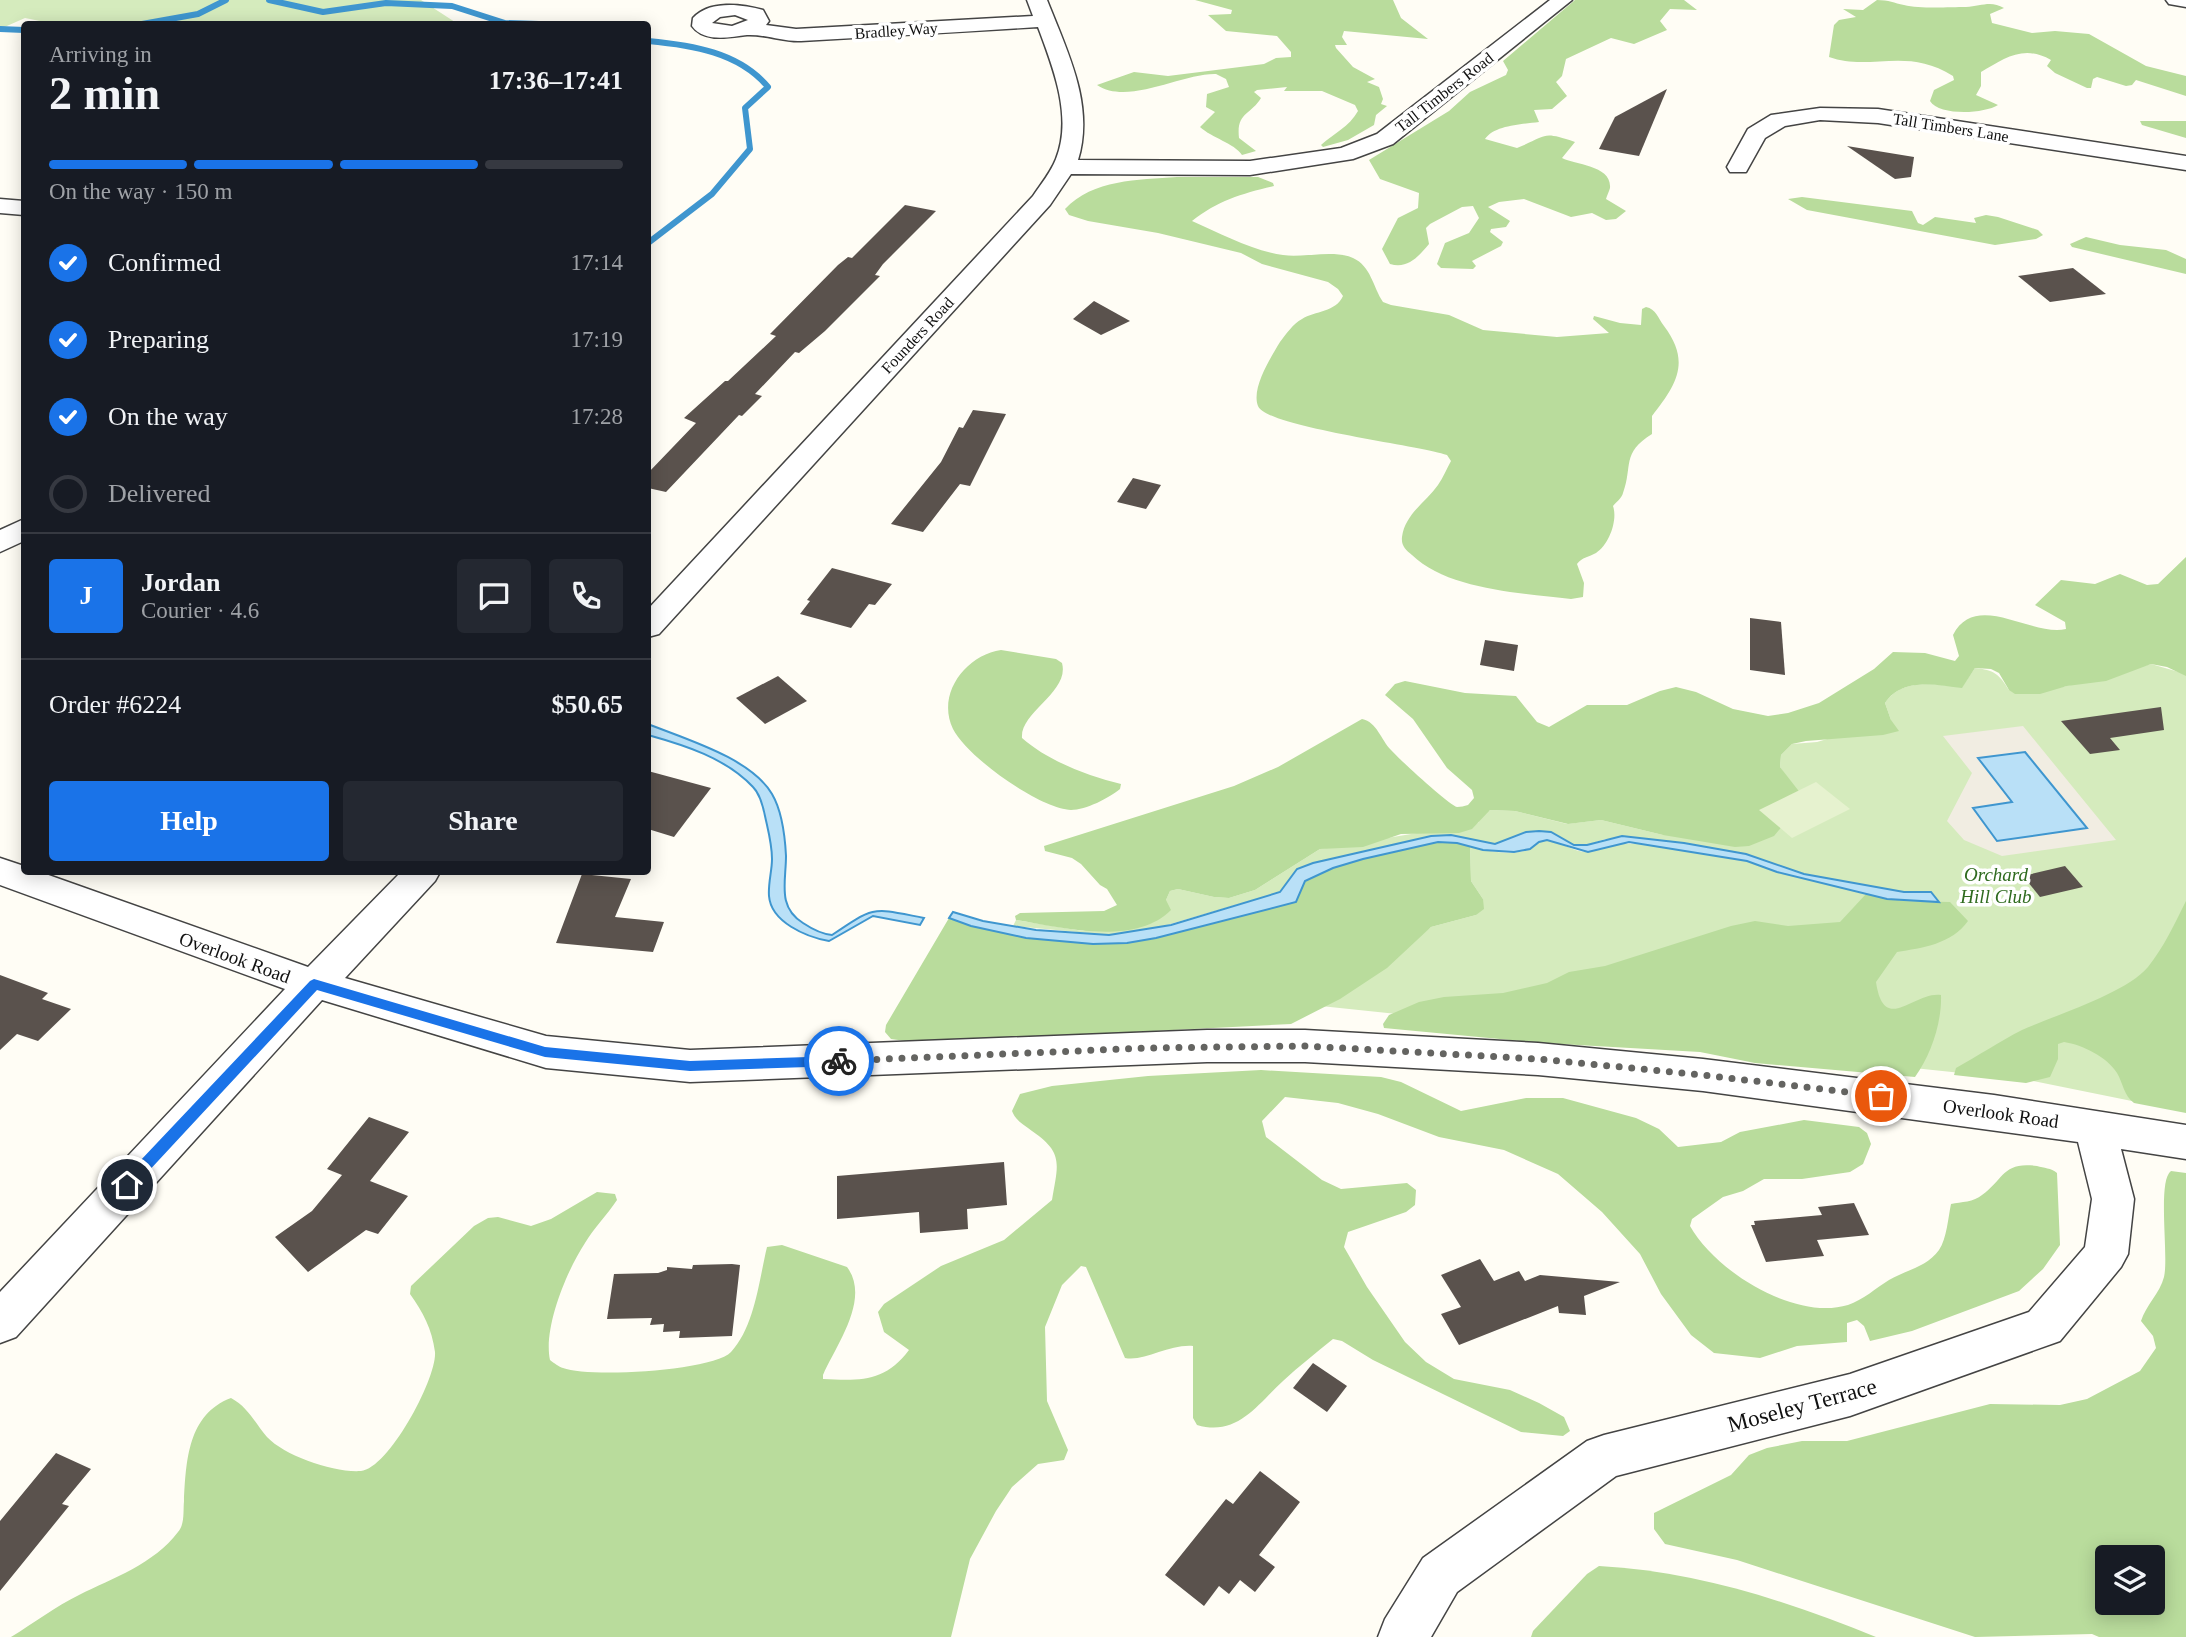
<!DOCTYPE html>
<html lang="en">
<head>
<meta charset="utf-8">
<style>
  :root { --surface:#171b24; --page:#242831; --text:#f1f3f6; --muted:#9ea1a6; --line:#363941; --accent:#1a73e8 }
  body { margin:0; font-family:"Times New Roman",serif; background:var(--page); color:var(--text); height:100vh; display:flex; flex-direction:column; font-size:26px; white-space:nowrap }
  * { box-sizing:border-box; margin:0 }
  p { font-size:23px; color:var(--muted) }
  .icon { flex:none; width:38px; height:38px; fill:none; stroke:currentColor; stroke-width:2; stroke-linecap:round; stroke-linejoin:round }
  .map { position:relative; flex:1; overflow:hidden }
  .details { position:absolute; left:21px; top:21px; width:630px; height:854px; display:flex; flex-direction:column; background:var(--surface); border-radius:7px; box-shadow:0 4px 18px #0003 }
  .details>* { flex:none }
  .tools { position:absolute; left:2095px; top:1545px; display:grid; gap:14px }
  .tools a { display:grid; place-items:center; width:70px; height:70px; border-radius:7px; background:var(--surface); box-shadow:0 4px 18px #0003; font-size:35px }
  .pin { position:absolute; display:grid; place-items:center; width:60px; height:60px; color:#fff; margin:-30px; border:4px solid #fff; border-radius:50%; box-shadow:0 2px 7px #0007 }
  .courier { position:absolute; display:grid; place-items:center; width:70px; height:70px; margin:-35px; border:5px solid #1a73e8; border-radius:50%; background:#fff; color:#222; box-shadow:0 2px 9px #0007 }
  .summary em { font-style:normal; font-weight:800 }
  .summary div { display:flex; flex-direction:column-reverse }
  .summary { display:flex; align-items:center; justify-content:space-between; height:119px; padding:0 28px }
  h1 { font-size:46px; font-weight:800; line-height:52px }
  .bar { display:grid; grid-template-columns:repeat(4,1fr); gap:10px 7px; align-content:center; height:84px; padding:0 28px }
  .bar i { height:9px; border-radius:5px; background:var(--line) }
  .bar .active { background:var(--accent) }
  .bar p { grid-column:span 4 }
  .line { display:flex; align-items:center; gap:18px; padding:0 28px; border-top:2px solid var(--line) }
  .line div { flex:1 }
  .round { display:grid; place-items:center; flex:none; width:74px; height:74px; border-radius:7px; background:var(--page) }
  ol { padding:0 28px; list-style:none }
  li { display:flex; align-items:center; gap:21px; height:77px }
  li p { margin-inline-start:auto }
  li .icon { padding:7px; border-radius:50%; background:var(--accent); color:#fff; stroke-width:4 }
  li:last-child { color:var(--muted) }
  li i { width:38px; height:38px; border:4px solid var(--line); border-radius:50% }
  .action { display:flex; gap:14px; margin-top:auto; padding:14px 28px }
  .action a { flex:1; height:80px; border-radius:7px; background:var(--accent); color:#fff; font-size:28px; font-weight:800; line-height:80px; text-align:center }
  .action a+a { background:var(--page); color:var(--text) }
  .map>svg:first-child { display:block }
  .green { fill:#d5ebbd }
  .forest { fill:#b9dc9c; fill-rule:evenodd }
  .pitch { fill:#e6f2cf }
  .plaza { fill:#f1ede2; fill-rule:evenodd }
  .water { fill:#b9e0f7; stroke:#3f96cf; stroke-width:2 }
  .lines { fill:none; stroke-linecap:round; stroke-linejoin:round }
  .stream { stroke:#3f96cf; stroke-width:6 }
  .building { fill:#5a524d }
  .street-casing { stroke:#444; stroke-width:3 }
  .street { fill:#fff; fill-rule:evenodd }
  .route { fill:#1a73e8 }
  .done { stroke:#646461; stroke-width:7; stroke-dasharray:0 12.6 }
  .labels { text-anchor:middle; stroke-width:7; stroke-linejoin:round; paint-order:stroke }
  .far-street-label { font-size:16px; fill:#111; stroke:#fff }
  .park-label { font-size:19px; font-style:italic; fill:#2f6b1f; stroke:#fff }
  .street-label { font-size:19px; fill:#111; stroke:#fff }
  .near-street-label { font-size:23px; fill:#111; stroke:#fff }
</style>
</head>
<body>
<div class="map">
<svg width="2186" height="1637" viewBox="0 0 2186 1637">
  <rect width="100%" height="100%" fill="#fffdf5"/>
  <g class="green">
    <polygon points="0,0 421,0 458,24 55,24 25,18 0,29"/>
    <path d="M2151 664 2186 674V1112L2028 1080 1311 1005 1413 941 1431 927 1476 915 1483 899 1471 881 1470 846C1487 851 1510 856 1528 850 1535 847 1539 840 1547 840 1561 841 1574 853 1588 852 1595 852 1602 847 1609 845 1623 842 1639 846 1651 840L1605 839 1587 845H1574L1551 832H1526L1495 844H1485L1451 835 1431 836 1297 869 1280 892 1150 930 1109 935 1013 926 1016 920 1083 931 1166 900 1170 891 1178 889 1214 897 1229 898 1255 890 1320 849 1478 823 1483 814 1490 810 1515 811 1567 824 1601 820 1663 835 1785 775 1780 767 1781 755 1792 744 1817 742 1891 720 1885 703C1902 677 1936 685 1962 687L1975 668C1994 670 1999 674 2009 690L2063 687Z"/>
  </g>
  <g class="forest">
    <path d="M1195 0H1393L1401 18 1428 39 1344 31 1342 37 1347 45H1335L1336 48 1353 67 1375 79 1367 82 1379 87 1383 99 1381 104 1387 106 1376 115 1374 125 1348 140 1323 147 1321 145C1334 133 1349 127 1358 111L1355 105 1322 91H1284L1287 87 1257 90 1254 92 1261 98C1251 115 1236 112 1239 138L1256 151 1242 155C1234 143 1212 138 1200 127L1215 112 1206 107 1207 94 1229 87 1226 79 1216 74C1182 73 1128 106 1097 85L1134 72 1168 76 1264 64 1276 58 1291 57V52L1277 36 1226 31 1208 15 1231 14 1232 10Z"/>
    <path d="M1575 0H1684L1697 10 1670 9 1660 21 1667 30 1634 44 1611 38 1566 59 1562 76 1556 82 1567 96 1552 109 1534 110 1539 122C1523 124 1494 125 1485 139L1517 148C1549 135 1541 131 1575 142L1562 158C1575 165 1612 165 1610 188 1609 192 1607 195 1606 199L1626 211 1616 219 1606 220 1592 213 1571 217 1524 199 1499 202 1488 207 1510 221 1506 227 1491 229 1490 232 1503 242 1501 246 1472 261 1476 266 1473 269 1441 268 1437 264 1445 243 1469 233 1479 218 1473 206 1462 207 1430 224 1426 228 1429 244C1418 257 1408 269 1390 264L1382 249 1398 218 1418 208 1419 193 1380 179 1369 160 1449 111 1470 92 1506 75 1508 70 1503 61Z"/>
    <path d="M1877 0C1889 0 1894 3 1904 5 1920 9 1949 7 1966 7 1981 6 1991 0 2004 8L1990 14 1992 23 2032 33 2055 31 2089 34 2146 66 2186 76V96L2136 80 2132 85 2126 86 2097 77 2093 79 2091 88H2087L2055 73 2047 66 2051 60C2023 44 2004 59 1981 72V86L1976 95 1998 105C1984 114 1939 116 1930 101L1934 90 1954 80 1953 76C1906 46 1870 72 1829 57L1834 25 1839 20 1856 17 1843 9 1863 10Z"/>
    <polygon points="2140,121 2186,121 2186,138 2142,125"/>
    <path d="M1177 177H1258L1273 183 1274 186C1243 193 1217 201 1192 221 1222 234 1250 250 1283 255 1305 258 1333 249 1353 258 1371 266 1373 287 1383 302L1391 305 1449 315 1483 330 1557 337 1609 333 1593 319 1594 316 1620 323 1641 325 1642 309 1646 307C1656 309 1658 318 1664 326 1691 362 1677 384 1652 416V434C1621 453 1633 466 1623 493 1622 498 1616 502 1613 506 1618 520 1609 545 1596 553 1589 557 1582 557 1577 564L1584 583 1583 597 1571 599C1522 593 1448 590 1412 555 1406 550 1401 546 1402 537 1405 514 1426 502 1438 485 1443 478 1447 468 1451 461L1447 455C1418 445 1266 427 1258 406 1251 388 1271 357 1280 342 1286 334 1293 324 1302 319 1315 311 1336 312 1343 296L1338 289 1328 282 1262 264 1241 253 1158 233 1088 221 1069 215 1065 209C1093 179 1138 180 1177 177Z"/>
    <polygon points="1802,197 1912,211 1918,223 1923,225 1935,217 1976,223 1974,218 1986,215 1998,217 2038,230 2043,235 2036,239 1995,245 1807,210 1788,199"/>
    <polygon points="2086,237 2120,245 2166,250 2186,259 2186,274 2072,247 2070,244"/>
    <path d="M2186 557V676L2167 667 2151 664 2106 681 2067 686 2040 694H2015L2009 690 1999 673 1991 669 1975 668 1962 688C1936 685 1902 677 1885 703L1891 720 1899 731 1883 735 1806 741 1792 744 1781 755 1780 767 1805 799 1774 836 1749 846 1735 847 1663 835 1601 820 1568 824 1515 811 1490 810 1472 829 1459 833 1401 834 1363 847 1320 849 1255 890 1229 898 1214 897 1178 889 1170 891 1166 900 1171 910C1134 947 1061 927 1016 920L1015 916 1020 913 1104 911 1117 905 1107 889 1100 885 1081 864 1072 858 1045 851 1044 846 1234 786 1278 767 1362 719C1377 722 1381 740 1391 750 1399 759 1449 805 1457 807 1461 807 1464 806 1468 805L1474 798 1472 790 1447 768 1413 719 1385 695 1395 684 1405 681 1465 693 1516 696 1537 722 1549 727 1587 705H1627L1660 691 1676 687 1696 692 1733 709 1768 716 1788 713 1819 703 1874 669 1893 652 1925 653 1955 661 1959 656 1953 635C1976 590 2031 637 2066 629L2065 622 2035 605 2061 580 2095 584 2120 574 2147 585 2158 584Z"/>
    <path d="M1001 650 1056 659 1062 663C1070 692 1020 712 1022 738 1048 761 1088 776 1121 784L1120 789C1109 798 1086 810 1071 810 1040 809 967 757 953 729 936 694 966 655 1001 650Z"/>
    <path d="M1438 842H1451L1470 846 1471 881 1483 899 1484 909 1476 915 1431 927 1387 968 1340 999 1291 1024 920 1043 891 1039 885 1032 886 1025 949 918 971 926 1026 938 1093 944 1127 942 1156 938 1296 902C1300 896 1300 889 1304 883 1315 866 1415 848 1438 842Z"/>
    <path d="M1866 894 1903 901 1950 902 1968 921C1952 944 1922 948 1897 952L1876 982C1884 1036 1914 991 1941 995 1942 1022 1931 1055 1915 1077L1755 1063 1700 1052 1543 1043 1384 1028 1383 1024 1389 1015 1419 1002 1444 997 1503 993 1547 983 1569 972 1605 966 1731 926 1755 921 1788 926 1840 922Z"/>
    <path d="M2186 901V1113L2134 1103C2124 1096 2123 1083 2117 1073 2107 1057 2083 1045 2064 1042L2058 1044V1059L2050 1077 2026 1083 1954 1075 1956 1068C1978 1056 2000 1041 2022 1030 2055 1015 2125 994 2148 967 2164 947 2175 923 2186 901Z"/>
    <path d="M1261 1070 1381 1077 1401 1082 1461 1111 1526 1098H1563L1636 1118 1659 1129 1678 1147 1721 1142 1740 1132 1804 1120 1859 1127 1867 1133 1871 1144 1863 1164 1850 1172 1802 1179H1764L1743 1191 1723 1197 1692 1219 1690 1226C1716 1272 1795 1321 1848 1305 1863 1300 1876 1288 1889 1280 1906 1270 1927 1267 1939 1250 1947 1238 1948 1218 1951 1204 1961 1202 1974 1202 1982 1195 2004 1179 2003 1161 2037 1166 2044 1168 2051 1168 2057 1173L2060 1245 2043 1269 2019 1291 1912 1331 1870 1341 1864 1326 1857 1320 1847 1323V1342L1797 1346 1760 1358 1714 1353 1691 1335 1661 1294 1640 1254 1602 1212 1558 1174 1504 1150 1439 1137 1378 1114 1338 1103 1285 1097 1262 1121 1266 1137 1322 1180 1341 1189 1407 1183 1416 1190 1415 1205 1406 1212 1348 1232 1344 1247 1367 1287 1405 1342 1426 1362 1454 1379 1510 1390 1539 1403 1564 1417 1570 1431 1563 1436 1521 1432 1373 1360 1342 1341 1333 1339C1316 1353 1299 1366 1283 1381 1257 1405 1237 1437 1197 1425L1193 1418V1346C1169 1344 1144 1362 1125 1358L1086 1267 1081 1266 1062 1285 1045 1327 1047 1401 1068 1450 1064 1460 1038 1464 1012 1487 996 1511 970 1559 951 1637H11C34 1623 56 1606 79 1595 113 1578 154 1564 178 1532 185 1524 183 1511 184 1501 186 1461 188 1414 231 1398 248 1407 255 1423 267 1437 285 1456 334 1473 361 1471 389 1468 437 1378 435 1352 432 1329 423 1312 410 1294L411 1286 474 1226 488 1218 498 1217 531 1226 551 1219 597 1192 615 1194 617 1200C607 1215 594 1228 585 1243 567 1270 543 1328 550 1360 554 1363 559 1367 563 1368 589 1378 713 1371 731 1352 755 1326 759 1280 767 1247L782 1245 847 1267C871 1299 836 1345 823 1375V1379C860 1381 885 1382 909 1350L884 1332 878 1312 884 1304 941 1266 1004 1240 1052 1200C1058 1164 1064 1153 1032 1131 1023 1124 1016 1121 1012 1111L1020 1094 1052 1086 1148 1076Z"/>
    <path d="M2171 1171 2186 1173V1637H2099L2092 1634 1975 1637 1737 1560 1665 1544 1654 1529V1513L1731 1475 1749 1455 1767 1448 1802 1441H1847L1990 1404 2060 1405 2087 1399 2140 1371 2156 1348 2153 1336 2141 1321C2146 1305 2160 1293 2164 1277 2169 1256 2157 1181 2171 1171ZM2107 1558H2152V1603H2107Z"/>
    <path d="M1599 1566C1696 1571 1787 1601 1876 1637H1531L1533 1631 1587 1574Z"/>
  </g>
  <polygon class="pitch" points="1816,782 1850,809 1792,838 1759,810"/>
  <path class="plaza" d="M2023 726 2116 840 2002 856 1964 840 1947 821 1972 773 1943 736ZM1978 758 2086 828 1973 808 2012 803Z"/>
  <g class="water">
    <path d="M648 724C685 739 751 758 772 794 782 811 785 836 786 856 786 882 777 907 803 923 812 929 821 934 832 935 876 905 873 908 924 918L920 925 873 916 829 941C806 937 771 922 769 896 768 883 772 871 772 859 772 844 768 830 765 816 763 806 760 794 753 787 726 758 684 745 648 735Z"/>
    <polygon points="2025,752 2087,828 1997,841 1973,808 2012,802 1978,758"/>
    <polygon points="1539,831 1551,832 1574,845 1587,845 1622,836 1684,843 1746,854 1804,874 1904,892 1931,892 1939,902 1887,899 1777,872 1747,861 1629,842 1588,852 1547,840 1539,842 1530,849 1514,852 1483,850 1457,843 1438,842 1363,859 1333,868 1305,881 1296,902 1156,938 1127,943 1093,944 1026,938 971,926 949,918 953,912 983,921 1036,930 1109,935 1171,925 1280,892 1297,869 1313,863 1431,836 1451,835 1495,844 1526,832"/>
  </g>
  <g class="lines">
    <g class="stream">
      <polyline points="269,0 323,12 386,3 452,6 505,23 539,24"/>
      <polyline points="142,24 198,14 226,0"/>
      <polyline points="0,29 24,30"/>
      <path d="M648 41C691 45 739 52 768 87L745 108 750 149 712 194 648 243"/>
    </g>
  </g>
  <g class="building">
    <polygon points="1667,89 1639,156 1599,149 1615,117"/>
    <polygon points="1847,146 1914,157 1911,177 1895,179"/>
    <polygon points="905,205 936,211 883,264 875,275 880,276 825,331 799,353 795,352 755,394 762,396 742,416 739,415 666,492 648,488 648,473 696,423 684,418 725,381 728,381 776,336 770,334 838,265 848,257 852,258"/>
    <polygon points="2073,268 2106,294 2050,302 2018,276"/>
    <polygon points="1094,301 1130,321 1101,335 1073,319"/>
    <polygon points="973,410 1006,414 970,486 960,484 923,532 891,524 941,462 959,427 963,428"/>
    <polygon points="1133,478 1161,485 1146,509 1117,502"/>
    <polygon points="832,568 892,584 875,605 869,604 851,628 800,614 810,601 807,600"/>
    <polygon points="1750,618 1781,622 1785,675 1750,670"/>
    <polygon points="1485,640 1518,645 1514,671 1480,665"/>
    <polygon points="778,676 807,701 765,724 736,698"/>
    <polygon points="2161,707 2164,730 2110,738 2120,750 2090,754 2061,721"/>
    <polygon points="648,771 711,788 674,837 648,829"/>
    <polygon points="2065,866 2083,887 2040,897 2023,876"/>
    <polygon points="582,874 631,879 615,917 664,922 653,952 556,943"/>
    <polygon points="0,975 48,993 42,999 71,1009 38,1041 17,1034 0,1050"/>
    <polygon points="369,1117 409,1132 370,1181 408,1196 378,1234 366,1230 308,1272 275,1237 312,1211 342,1175 327,1169"/>
    <polygon points="1004,1162 1007,1205 967,1209 968,1229 920,1233 919,1212 837,1219 837,1176"/>
    <polygon points="1854,1203 1869,1235 1817,1240 1824,1256 1766,1262 1751,1225 1755,1225 1754,1221 1822,1215 1818,1207"/>
    <polygon points="1480,1259 1494,1281 1519,1271 1525,1281 1540,1275 1620,1282 1584,1296 1586,1315 1559,1313 1558,1306 1459,1345 1441,1314 1461,1307 1441,1275"/>
    <polygon points="732,1264 740,1265 732,1336 679,1338 680,1331 663,1332 664,1324 650,1325 652,1318 607,1319 614,1274 658,1273 667,1270 667,1267 692,1269 693,1265"/>
    <polygon points="1313,1363 1347,1386 1327,1412 1293,1388"/>
    <polygon points="56,1453 91,1469 62,1504 69,1506 0,1591 0,1521"/>
    <polygon points="1260,1471 1300,1502 1259,1555 1275,1567 1255,1592 1240,1580 1229,1594 1219,1586 1204,1606 1165,1575 1226,1499 1233,1504"/>
  </g>
  <g class="lines">
    <g class="street-casing">
      <g id="street">
        <path d="M1027 0H1047C1067 51 1095 105 1078 160L1250 161 1341 148 1377 134 1550 0H1572L1393 144 1353 159 1250 175 1071 174 1050 205 659 634 648 637V609L1033 196C1041 184 1051 172 1056 159 1073 117 1053 67 1038 27 959 32 880 37 801 41 783 42 765 34 747 35 730 37 704 43 692 26L693 18C709 0 742 4 763 10L769 21 766 25 796 29 1033 16ZM735 15 748 20 732 26 712 23 720 17Z"/>
        <polygon points="2166,0 2186,0 2186,7 2169,4"/>
        <polygon points="1820,108 1878,109 2186,156 2186,170 1878,123 1820,120 1785,126 1765,138 1746,172 1730,172 1727,167 1748,129 1771,115"/>
        <polygon points="0,199 24,201 24,215 0,213"/>
        <polygon points="24,519 24,541 0,552 0,530"/>
        <polygon points="0,858 24,866 24,872 40,872 308,967 401,872 440,872 435,881 345,978 546,1036 690,1050 1207,1030 1305,1030 1538,1043 1703,1059 1994,1095 2186,1125 2186,1159 2121,1149 2134,1199 2128,1254 2121,1267 2060,1341 1850,1416 1616,1476 1457,1592 1431,1637 1378,1637 1385,1619 1423,1558 1587,1441 1604,1435 1850,1374 2029,1312 2085,1247 2092,1199 2078,1142 1703,1091 1538,1075 1305,1062 1207,1062 690,1082 546,1068 322,1000 16,1337 0,1343 0,1292 285,989 0,885"/>
      </g>
    </g>
    <use href="#street" class="street"/>
  </g>
  <polygon class="route" points="314,979 545,1047 690,1061 839,1056 845,1061 839,1066 690,1071 545,1057 317,990 132,1189 122,1189 122,1180 310,981"/>
  <g class="lines">
    <polyline class="done" points="839,1061 1147,1048 1305,1046 1538,1059 1703,1075 1881,1096"/>
  </g>
  <g class="labels">
    <g class="far-street-label">
      <text transform="translate(896 30) rotate(-4)" y="6">Bradley Way</text>
      <text transform="translate(1444 92) rotate(-38)" y="6">Tall Timbers Road</text>
      <text transform="translate(1951 127) rotate(9)" y="6">Tall Timbers Lane</text>
      <text transform="translate(917 335) rotate(-47)" y="6">Founders Road</text>
    </g>
    <g class="park-label">
      <text x="1996" y="881">Orchard<tspan x="1996" dy="22">Hill Club</tspan></text>
    </g>
    <g class="street-label">
      <text transform="translate(235 957) rotate(20)" y="7">Overlook Road</text>
      <text transform="translate(2001 1113) rotate(8)" y="7">Overlook Road</text>
    </g>
    <g class="near-street-label">
      <text transform="translate(1802 1405) rotate(-15)" y="8">Moseley Terrace</text>
    </g>
  </g>
</svg>
<div class="tools">
<a><svg class="icon" aria-label="layers" viewBox="0 0 24 24"><path d="M12 4l9 5-9 5-9-5zM3 14l9 5 9-5"/></svg></a>
</div>
<div class="pin" style="left:1881px;top:1096px;background:#ea580c"><svg class="icon" aria-label="bag" viewBox="0 0 24 24"><path d="M5 8h14l-1 12H6zM9 8a3 3 0 0 1 6 0"/></svg></div>
<div class="pin" style="left:127px;top:1185px;background:#1f2937"><svg class="icon" aria-label="home" viewBox="0 0 24 24"><path d="M3 11l9-7 9 7M6 9v11h12V9"/></svg></div>
<div class="courier" style="left:839px;top:1061px"><svg class="icon" aria-label="bike" viewBox="0 0 24 24"><circle cx="6" cy="16" r="4"/><circle cx="18" cy="16" r="4"/><path d="M6 16l4-8h5l3 8M10 8l3 8H6M13 5h3"/></svg></div>
<section class="details">
<div class="summary"><div><h1>2 min</h1><p>Arriving in</p></div><em>17:36–17:41</em></div>
<div class="bar"><i class="active"></i><i class="active"></i><i class="active"></i><i></i><p>On the way · 150 m</p></div>
<ol>
<li><svg class="icon" aria-label="check" viewBox="0 0 24 24"><path d="M5 12l5 5 9-10"/></svg>Confirmed<p>17:14</p></li>
<li><svg class="icon" aria-label="check" viewBox="0 0 24 24"><path d="M5 12l5 5 9-10"/></svg>Preparing<p>17:19</p></li>
<li><svg class="icon" aria-label="check" viewBox="0 0 24 24"><path d="M5 12l5 5 9-10"/></svg>On the way<p>17:28</p></li>
<li><i></i>Delivered</li>
</ol>
<div class="line" style="height:126px"><b class="round" style="background:var(--accent);color:#fff">J</b><div><b>Jordan</b><p>Courier · 4.6</p></div><a class="round"><svg class="icon" aria-label="chat" viewBox="0 0 24 24"><path d="M4 5h16v11H9l-5 4z"/></svg></a><a class="round"><svg class="icon" aria-label="phone" viewBox="0 0 24 24"><path d="M5 4h4l2 5-3 2q2 4 5 5l2-3 5 2v4C11 20 4 13 5 4z"/></svg></a></div>
<div class="line" style="height:91px"><div>Order #6224</div><b>$50.65</b></div>
<div class="action"><a>Help</a><a>Share</a></div>
</section>
</div>
</body>
</html>
